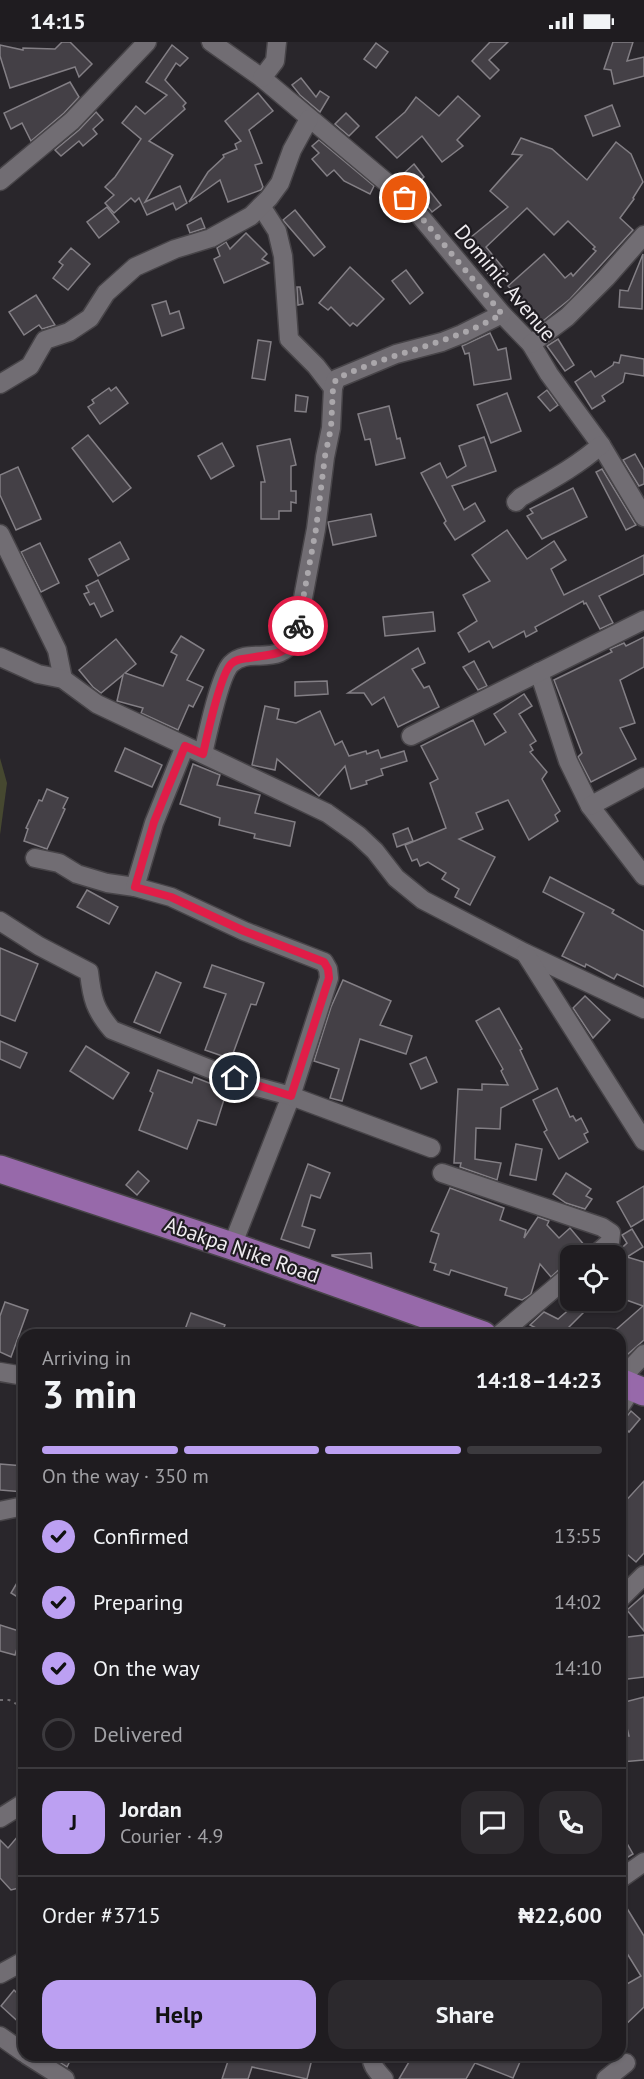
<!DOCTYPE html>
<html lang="en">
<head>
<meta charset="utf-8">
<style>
  :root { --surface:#1f1c20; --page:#2c292d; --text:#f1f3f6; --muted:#a1a1a5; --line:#3c3a3e; --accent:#bca0f2 }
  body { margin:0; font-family:"PT Sans",sans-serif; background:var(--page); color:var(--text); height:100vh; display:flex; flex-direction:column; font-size:22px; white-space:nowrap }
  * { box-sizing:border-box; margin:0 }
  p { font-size:20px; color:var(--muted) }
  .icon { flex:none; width:33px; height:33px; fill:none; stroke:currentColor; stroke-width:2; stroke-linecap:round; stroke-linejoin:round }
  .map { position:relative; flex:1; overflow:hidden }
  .sheet { position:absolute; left:18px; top:1287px; width:608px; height:732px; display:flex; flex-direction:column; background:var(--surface); border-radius:18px; box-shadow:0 2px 4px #0004,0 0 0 2px var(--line) }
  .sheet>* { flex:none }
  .buttons { position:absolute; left:560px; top:1203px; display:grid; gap:12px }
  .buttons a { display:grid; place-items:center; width:66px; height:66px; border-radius:12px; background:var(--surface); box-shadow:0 2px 4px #0004,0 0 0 2px var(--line); font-size:30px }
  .pin { position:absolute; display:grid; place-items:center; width:51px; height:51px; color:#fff; margin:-26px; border:3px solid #fff; border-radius:50%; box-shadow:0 2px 6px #0007 }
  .courier { position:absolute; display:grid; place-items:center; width:60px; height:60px; margin:-30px; border:4px solid #e11d48; border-radius:50%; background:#fff; color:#222; box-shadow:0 2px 8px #0007 }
  .headline em { font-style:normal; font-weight:700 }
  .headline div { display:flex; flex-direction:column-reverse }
  .headline { display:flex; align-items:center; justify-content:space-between; height:102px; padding:0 24px }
  h1 { font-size:39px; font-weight:700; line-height:45px }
  .bar { display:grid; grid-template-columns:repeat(4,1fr); gap:9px 6px; align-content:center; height:72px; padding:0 24px }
  .bar i { height:8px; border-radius:4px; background:var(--line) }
  .bar .selected { background:var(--accent) }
  .bar p { grid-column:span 4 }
  .line { display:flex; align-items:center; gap:15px; padding:0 24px; border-top:2px solid var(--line) }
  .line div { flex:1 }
  .round { display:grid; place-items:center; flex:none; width:63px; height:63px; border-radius:18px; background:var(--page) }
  ol { padding:0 24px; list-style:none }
  li { display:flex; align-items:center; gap:18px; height:66px }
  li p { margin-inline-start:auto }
  li .icon { padding:6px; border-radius:50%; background:var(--accent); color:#111; stroke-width:4 }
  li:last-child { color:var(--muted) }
  li i { width:33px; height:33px; border:3px solid var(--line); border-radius:50% }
  .primary-button { display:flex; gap:12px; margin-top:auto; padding:12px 24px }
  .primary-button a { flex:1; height:69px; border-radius:18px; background:var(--accent); color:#111; font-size:24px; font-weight:700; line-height:69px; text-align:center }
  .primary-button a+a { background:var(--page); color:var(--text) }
  .status { display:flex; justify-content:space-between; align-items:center; height:42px; padding:0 30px; background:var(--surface); direction:ltr }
  .status svg { height:16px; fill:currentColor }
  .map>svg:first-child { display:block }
  .green { fill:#464830 }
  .building { fill:#444046; stroke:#837f85; stroke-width:1.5 }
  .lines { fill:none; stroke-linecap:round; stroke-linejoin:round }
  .service-casing { stroke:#474448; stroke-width:12 }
  .minor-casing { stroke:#474448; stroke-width:21 }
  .primary-casing { stroke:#474448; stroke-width:30 }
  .path { stroke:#706d71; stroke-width:2; stroke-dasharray:3 4.5; stroke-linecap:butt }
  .service { stroke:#716d73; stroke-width:9 }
  .minor { stroke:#716d73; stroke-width:18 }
  .primary { stroke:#9769aa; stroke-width:27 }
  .done { stroke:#aaa7ab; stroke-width:6; stroke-dasharray:0 10.8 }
  .route { stroke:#e11d48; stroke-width:8 }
  .labels { text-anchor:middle; stroke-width:4.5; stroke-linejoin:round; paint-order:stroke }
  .street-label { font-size:21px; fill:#efecf0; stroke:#1f1c21 }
</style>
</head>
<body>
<div class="status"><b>14:15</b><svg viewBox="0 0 49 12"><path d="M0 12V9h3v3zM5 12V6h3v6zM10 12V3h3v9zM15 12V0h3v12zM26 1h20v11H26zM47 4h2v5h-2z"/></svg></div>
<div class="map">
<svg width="644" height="2037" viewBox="0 0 644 2037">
  <rect width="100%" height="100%" fill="#29262b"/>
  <polygon class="green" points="0,716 7,741 0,793"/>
  <g class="building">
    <polygon points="62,0 70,0 92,22 79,35 75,25 10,46 0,14 0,3 23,8 23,6 55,7"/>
    <polygon points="490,0 508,0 489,18 499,28 490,37 472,19"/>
    <polygon points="613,0 633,0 627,19 644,15 644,34 614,42 611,28 604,27"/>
    <polygon points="376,1 388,10 376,26 364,17"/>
    <polygon points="172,3 188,16 180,24 176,21 165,38 186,61 183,64 185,67 149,99 173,113 145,160 180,144 187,161 176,168 173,161 147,173 139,156 135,160 131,156 114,171 105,161 114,153 105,145 115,135 141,97 122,81 136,64 145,72 167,53 146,40"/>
    <polygon points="301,36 316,55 320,49 329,55 320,70 300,53 292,43"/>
    <polygon points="70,40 79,55 64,71 31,99 22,81 11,87 4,71"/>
    <polygon points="258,51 273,69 249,88 262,121 255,123 263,145 261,148 228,160 220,138 189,160 208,130 224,115 223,113 237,107 235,102 241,99 225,79"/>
    <polygon points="458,54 480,74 457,98 463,104 442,120 422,94 397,116 376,95 405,70 416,55 439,74"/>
    <polygon points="612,63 620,84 593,94 585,74"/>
    <polygon points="96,70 103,78 93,87 97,92 83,104 79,99 61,114 55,108 79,88"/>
    <polygon points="346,71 359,84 349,94 335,82"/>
    <polygon points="521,96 552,107 587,138 616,100 631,112 643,140 633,156 634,157 620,176 633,188 570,257 538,283 526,268 528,266 508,244 544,212 565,236 571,231 573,234 596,209 593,207 595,205 568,179 554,193 527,166 486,205 508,232 496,242 477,218 479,216 465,200 508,165 490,149 522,113 512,112"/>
    <polygon points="319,98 374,144 370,152 344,139 334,128 327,134 312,117 319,111 312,104"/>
    <polygon points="414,122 424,135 421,138 441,163 432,170 402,133"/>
    <polygon points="107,165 119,180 99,196 87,180"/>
    <polygon points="295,168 325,205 314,214 283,178"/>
    <polygon points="201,176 205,186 190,191 187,183"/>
    <polygon points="246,191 267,212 262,217 269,221 224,241 214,217 220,214 217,206 226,200 230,207"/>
    <polygon points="71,206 90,222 68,248 53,236 63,223 59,220"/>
    <polygon points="643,212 642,267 619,265 620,248 628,249"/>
    <polygon points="350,225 384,257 357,284 353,281 350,284 331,265 328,268 319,261"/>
    <polygon points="406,228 423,251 410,262 392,239"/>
    <polygon points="297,245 300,245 303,262 298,263"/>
    <polygon points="36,253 55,283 42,287 39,283 24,293 9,270"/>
    <polygon points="166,259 170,272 179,269 184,286 162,294 152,263"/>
    <polygon points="490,291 498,308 506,306 511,337 474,343 469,311 465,312 462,304"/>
    <polygon points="558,297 574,323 565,329 547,304"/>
    <polygon points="258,298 271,300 265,338 252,336"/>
    <polygon points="621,313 644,317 644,334 625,331 623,340 602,354 605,359 592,367 575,340 591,329 595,335 613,323 614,320 619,321"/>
    <polygon points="116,345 128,361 100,382 88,365 94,361 92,358 109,346 111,349"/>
    <polygon points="547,348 558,363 550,369 538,355"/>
    <polygon points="507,351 521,389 491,401 477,363"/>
    <polygon points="296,353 308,355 306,370 295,369"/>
    <polygon points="389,364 397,397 400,396 405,416 376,423 370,397 365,398 358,372"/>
    <polygon points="88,393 131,446 113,460 72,406"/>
    <polygon points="484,395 496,429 452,444 464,468 475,461 485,479 455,498 444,481 446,479 421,431 440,421 447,436 466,424 459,404"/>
    <polygon points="290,397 296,423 291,424 291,449 296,449 296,461 291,460 291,469 279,469 279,477 261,477 261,440 265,440 257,404"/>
    <polygon points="222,401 234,424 211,437 198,414"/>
    <polygon points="635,412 644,428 644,442 639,444 623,418"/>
    <polygon points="18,425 41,477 16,488 0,453 0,433"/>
    <polygon points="602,427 636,483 626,488 596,430"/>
    <polygon points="573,446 587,475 542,497 527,474 533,471 530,467"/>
    <polygon points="371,472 376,494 333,503 328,480"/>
    <polygon points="507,488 527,517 554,499 566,518 551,527 564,553 644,513 644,532 599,554 613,581 600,587 586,561 584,562 583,559 535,585 537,589 526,595 524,589 493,606 489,599 469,610 458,591 477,579 463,553 490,539 472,513"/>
    <polygon points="120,500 129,517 98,534 89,517"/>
    <polygon points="40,501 59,541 41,550 21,510"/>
    <polygon points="98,538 113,569 101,575 94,561 90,563 84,552 89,550 86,544"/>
    <polygon points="433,570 435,589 385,594 383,575"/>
    <polygon points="181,594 204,608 187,638 203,645 193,665 189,663 178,688 141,671 143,666 117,659 123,633 101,651 93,645 79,628 116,597 136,622 125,631 163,644 177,613 171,610"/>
    <polygon points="644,595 644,625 620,638 635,681 620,686 636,717 591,740 578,715 582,711 554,638 612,610 610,607 624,601 626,604"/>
    <polygon points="418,606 425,621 412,627 424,646 429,644 439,665 398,685 384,655 372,663 364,651 348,651"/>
    <polygon points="474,619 487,644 478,648 463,625"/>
    <polygon points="327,639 328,652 295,654 295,640"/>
    <polygon points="524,652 532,664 519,672 536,699 530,703 533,708 530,710 547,730 542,737 560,769 555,773 558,779 529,798 508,758 476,771 483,787 459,797 495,815 470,863 455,855 459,847 442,837 446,831 428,820 420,824 417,817 412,819 405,803 446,786 430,741 438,737 421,704 473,678 485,703 506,690 494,672"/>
    <polygon points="265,664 279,667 277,677 296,681 320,669 335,703 342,699 349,714 366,709 367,712 378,708 381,716 404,709 407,719 381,727 383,733 366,739 367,742 351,747 345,724 319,754 277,717 275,728 252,723"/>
    <polygon points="125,706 162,723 152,745 115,729"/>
    <polygon points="193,722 220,733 217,743 260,753 255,771 295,780 290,804 254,796 255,792 219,783 220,776 180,762"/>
    <polygon points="47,747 68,756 63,766 65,767 47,807 24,799 28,787 26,786 39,758 42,759"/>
    <polygon points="408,786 413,799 397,805 393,792"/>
    <polygon points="550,835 614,868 612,871 644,889 644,945 617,932 614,937 586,922 585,925 562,914 584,871 543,850"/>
    <polygon points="87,848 118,865 109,882 77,865"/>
    <polygon points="0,906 38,922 15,979 0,973"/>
    <polygon points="212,923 264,941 256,963 251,962 231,1017 205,1008 226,952 204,945"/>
    <polygon points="156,930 181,941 160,991 134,980"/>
    <polygon points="343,938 391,959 380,983 412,994 406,1012 360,997 342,1059 330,1056 339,1027 314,1019 331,965"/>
    <polygon points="585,954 610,978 593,996 573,966"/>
    <polygon points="499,966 522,1007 520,1008 538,1047 501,1066 500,1087 476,1086 475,1117 501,1121 497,1138 460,1125 461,1121 454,1121 458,1047 482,1048 482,1042 508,1043 501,1029 503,1027 476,979"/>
    <polygon points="0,999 27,1011 20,1026 0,1017"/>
    <polygon points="86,1004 129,1031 113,1057 70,1029"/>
    <polygon points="426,1015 437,1040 421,1047 410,1022"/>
    <polygon points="158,1028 192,1041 194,1035 227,1048 216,1083 198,1078 187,1107 139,1088 153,1051 150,1049"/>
    <polygon points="557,1046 570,1075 573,1074 576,1079 581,1076 588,1090 584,1092 588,1100 559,1117 544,1090 547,1088 533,1058"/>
    <polygon points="516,1102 542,1107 536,1138 510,1133"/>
    <polygon points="308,1122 330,1131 320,1156 311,1153 302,1184 315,1188 309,1206 281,1197"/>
    <polygon points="138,1129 149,1139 137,1153 126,1143"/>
    <polygon points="566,1131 591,1147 586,1154 592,1157 585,1167 566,1161 553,1152"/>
    <polygon points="644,1144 644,1177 631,1185 617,1160"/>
    <polygon points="450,1146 504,1166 500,1178 526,1188 524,1196 538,1175 549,1179 547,1183 559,1196 570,1186 585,1204 575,1214 570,1214 570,1222 563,1224 551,1235 540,1222 531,1252 522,1258 505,1253 507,1246 451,1228 449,1233 434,1228 436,1222 430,1220 439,1192 431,1189"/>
    <polygon points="632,1187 643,1205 627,1215 644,1220 644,1298 620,1319 620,1293 610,1293 643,1264 615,1254 615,1214 613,1214 627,1201 622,1193"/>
    <polygon points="371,1211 372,1226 332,1214 332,1213"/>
    <polygon points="566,1258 596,1258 561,1293 550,1293 530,1283 544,1270 558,1277 572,1265"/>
    <polygon points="5,1260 28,1268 11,1315 0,1310 0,1274"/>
    <polygon points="191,1271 225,1283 221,1293 183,1293"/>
    <polygon points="631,1369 640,1377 629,1390 620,1380 625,1377"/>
    <polygon points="0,1422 24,1424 24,1450 0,1448"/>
    <polygon points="644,1439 644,1511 636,1520 620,1506 620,1465"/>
    <polygon points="24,1529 24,1559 11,1551"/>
    <polygon points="644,1553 644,1589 627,1568"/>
    <polygon points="0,1583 22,1590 15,1613 0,1609"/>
    <polygon points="644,1593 644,1635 620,1638 620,1596"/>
    <polygon points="644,1655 644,1718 621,1720 620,1694 629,1694 621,1661"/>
    <polygon points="24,1787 24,1822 19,1846 11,1848 0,1836 0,1798 8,1806"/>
    <polygon points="620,1789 633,1812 620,1820"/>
    <polygon points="620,1855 644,1894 644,1965 620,1988 620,1946 641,1934 620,1900"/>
    <polygon points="14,1948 24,1958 24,1985 1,1964"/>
    <polygon points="48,2013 73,2013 67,2025"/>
    <polygon points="230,2013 295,2013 312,2017 307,2037 252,2025 248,2037 222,2037"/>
    <polygon points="413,2013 523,2013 513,2036 475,2021 466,2037 399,2037"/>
  </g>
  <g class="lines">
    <g class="service-casing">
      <polyline id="service" points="620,1373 635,1350"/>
    </g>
    <g class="minor-casing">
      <g id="minor">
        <polyline points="211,0 262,36 405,156 502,272 531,302 549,332 601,403 644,475"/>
        <polyline points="262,36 275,19 277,0"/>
        <polyline points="0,139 72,79 147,0"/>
        <polyline points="261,164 277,189 283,214 289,297 316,324 333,346"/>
        <polyline points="531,302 567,275 606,236 644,193"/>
        <polyline points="0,342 30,324 45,298 69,290 90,276 106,251 135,225 175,207 211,196 251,174 269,156 280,141 292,108 309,77"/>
        <path d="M516 460 521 455C549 439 576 425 601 403"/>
        <polyline points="0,492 57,608 63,637"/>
        <polyline points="0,615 38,632 63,637 97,662 327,771 358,793 375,809 396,836 423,858 525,911 644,967"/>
        <polyline points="539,630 568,719 590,764 644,834"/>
        <polyline points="411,694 644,578"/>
        <path d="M203 712C207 694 220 633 231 622 251 603 280 628 296 593L316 487 325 415 331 386 333 346 336 337 396 312 442 300 462 292 502 272"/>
        <polyline points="590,764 644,735"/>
        <polyline points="35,816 59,821 77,832 107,841 135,845 171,855 244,889 324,920 328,927 329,936 291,1054 232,1204"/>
        <polyline points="135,845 154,781 185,704"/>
        <path d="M0 879 39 904 89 930C92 957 95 968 112 988L250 1043 291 1054 431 1106"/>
        <polyline points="525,911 644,1099"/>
        <polyline points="442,1131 602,1185 611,1191 610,1200 594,1214"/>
        <polyline points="499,1293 570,1233"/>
        <polyline points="0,1330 24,1334"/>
        <polyline points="620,1332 631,1326 644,1312"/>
        <polyline points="0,1469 24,1464"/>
        <polyline points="620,1557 644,1533"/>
        <polyline points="0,1776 24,1761"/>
        <polyline points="620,1837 644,1820"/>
        <polyline points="0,1932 24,1919"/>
        <polyline points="0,1994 24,2011"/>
        <polyline points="27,2013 65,2037"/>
        <path d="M372 2013C370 2023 378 2030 384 2037"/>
        <polyline points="606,2037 626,2021"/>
      </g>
    </g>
    <g class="primary-casing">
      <g id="primary">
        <polyline points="0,1127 232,1204 483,1293"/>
        <polyline points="620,1340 644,1350"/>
      </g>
    </g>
    <polyline class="path" points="0,1658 9,1658 24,1666"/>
    <use href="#service" class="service"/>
    <use href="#minor" class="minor"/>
    <use href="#primary" class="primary"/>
  </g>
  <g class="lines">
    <path class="done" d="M298 584 316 487 325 414 331 386 333 346 336 337C391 310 449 303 502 272L405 156"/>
    <path class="route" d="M235 1036 291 1054 329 936 328 927 324 920 244 889 171 855 135 845 154 780 185 704 203 712C207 694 220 633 231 622 236 617 242 617 249 616 276 611 291 615 298 584"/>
  </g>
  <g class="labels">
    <g class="street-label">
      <text transform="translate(505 241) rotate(50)" y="7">Dominic Avenue</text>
      <text transform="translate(242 1208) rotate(19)" y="7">Abakpa Nike Road</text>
    </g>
  </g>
</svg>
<div class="buttons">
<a><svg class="icon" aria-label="locate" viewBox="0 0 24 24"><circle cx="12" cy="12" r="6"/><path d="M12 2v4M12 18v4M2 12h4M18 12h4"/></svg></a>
</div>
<div class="pin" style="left:405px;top:156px;background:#ea580c"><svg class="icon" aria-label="bag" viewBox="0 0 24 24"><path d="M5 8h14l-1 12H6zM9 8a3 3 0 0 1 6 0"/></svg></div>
<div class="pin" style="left:235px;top:1036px;background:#1f2937"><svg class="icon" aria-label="home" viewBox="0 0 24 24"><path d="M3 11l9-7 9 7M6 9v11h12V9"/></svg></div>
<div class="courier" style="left:298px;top:584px"><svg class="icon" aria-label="bike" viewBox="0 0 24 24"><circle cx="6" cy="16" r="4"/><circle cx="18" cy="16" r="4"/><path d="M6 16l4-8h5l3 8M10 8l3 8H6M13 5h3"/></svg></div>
<section class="sheet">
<div class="headline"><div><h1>3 min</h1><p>Arriving in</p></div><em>14:18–14:23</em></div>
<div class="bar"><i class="selected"></i><i class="selected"></i><i class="selected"></i><i></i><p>On the way · 350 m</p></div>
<ol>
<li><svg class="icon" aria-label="check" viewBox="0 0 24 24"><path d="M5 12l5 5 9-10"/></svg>Confirmed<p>13:55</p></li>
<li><svg class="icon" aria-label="check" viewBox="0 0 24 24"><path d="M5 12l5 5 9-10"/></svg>Preparing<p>14:02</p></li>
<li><svg class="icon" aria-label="check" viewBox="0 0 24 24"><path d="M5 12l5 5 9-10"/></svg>On the way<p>14:10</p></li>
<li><i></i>Delivered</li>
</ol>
<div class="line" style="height:108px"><b class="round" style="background:var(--accent);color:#111">J</b><div><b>Jordan</b><p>Courier · 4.9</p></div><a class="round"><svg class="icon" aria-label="chat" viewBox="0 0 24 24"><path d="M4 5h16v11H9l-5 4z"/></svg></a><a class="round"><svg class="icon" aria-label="phone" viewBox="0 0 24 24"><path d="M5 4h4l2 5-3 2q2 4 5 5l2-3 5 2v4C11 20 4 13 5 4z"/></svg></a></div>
<div class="line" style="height:78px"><div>Order #3715</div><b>₦22,600</b></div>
<div class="primary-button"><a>Help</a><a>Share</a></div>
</section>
</div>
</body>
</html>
